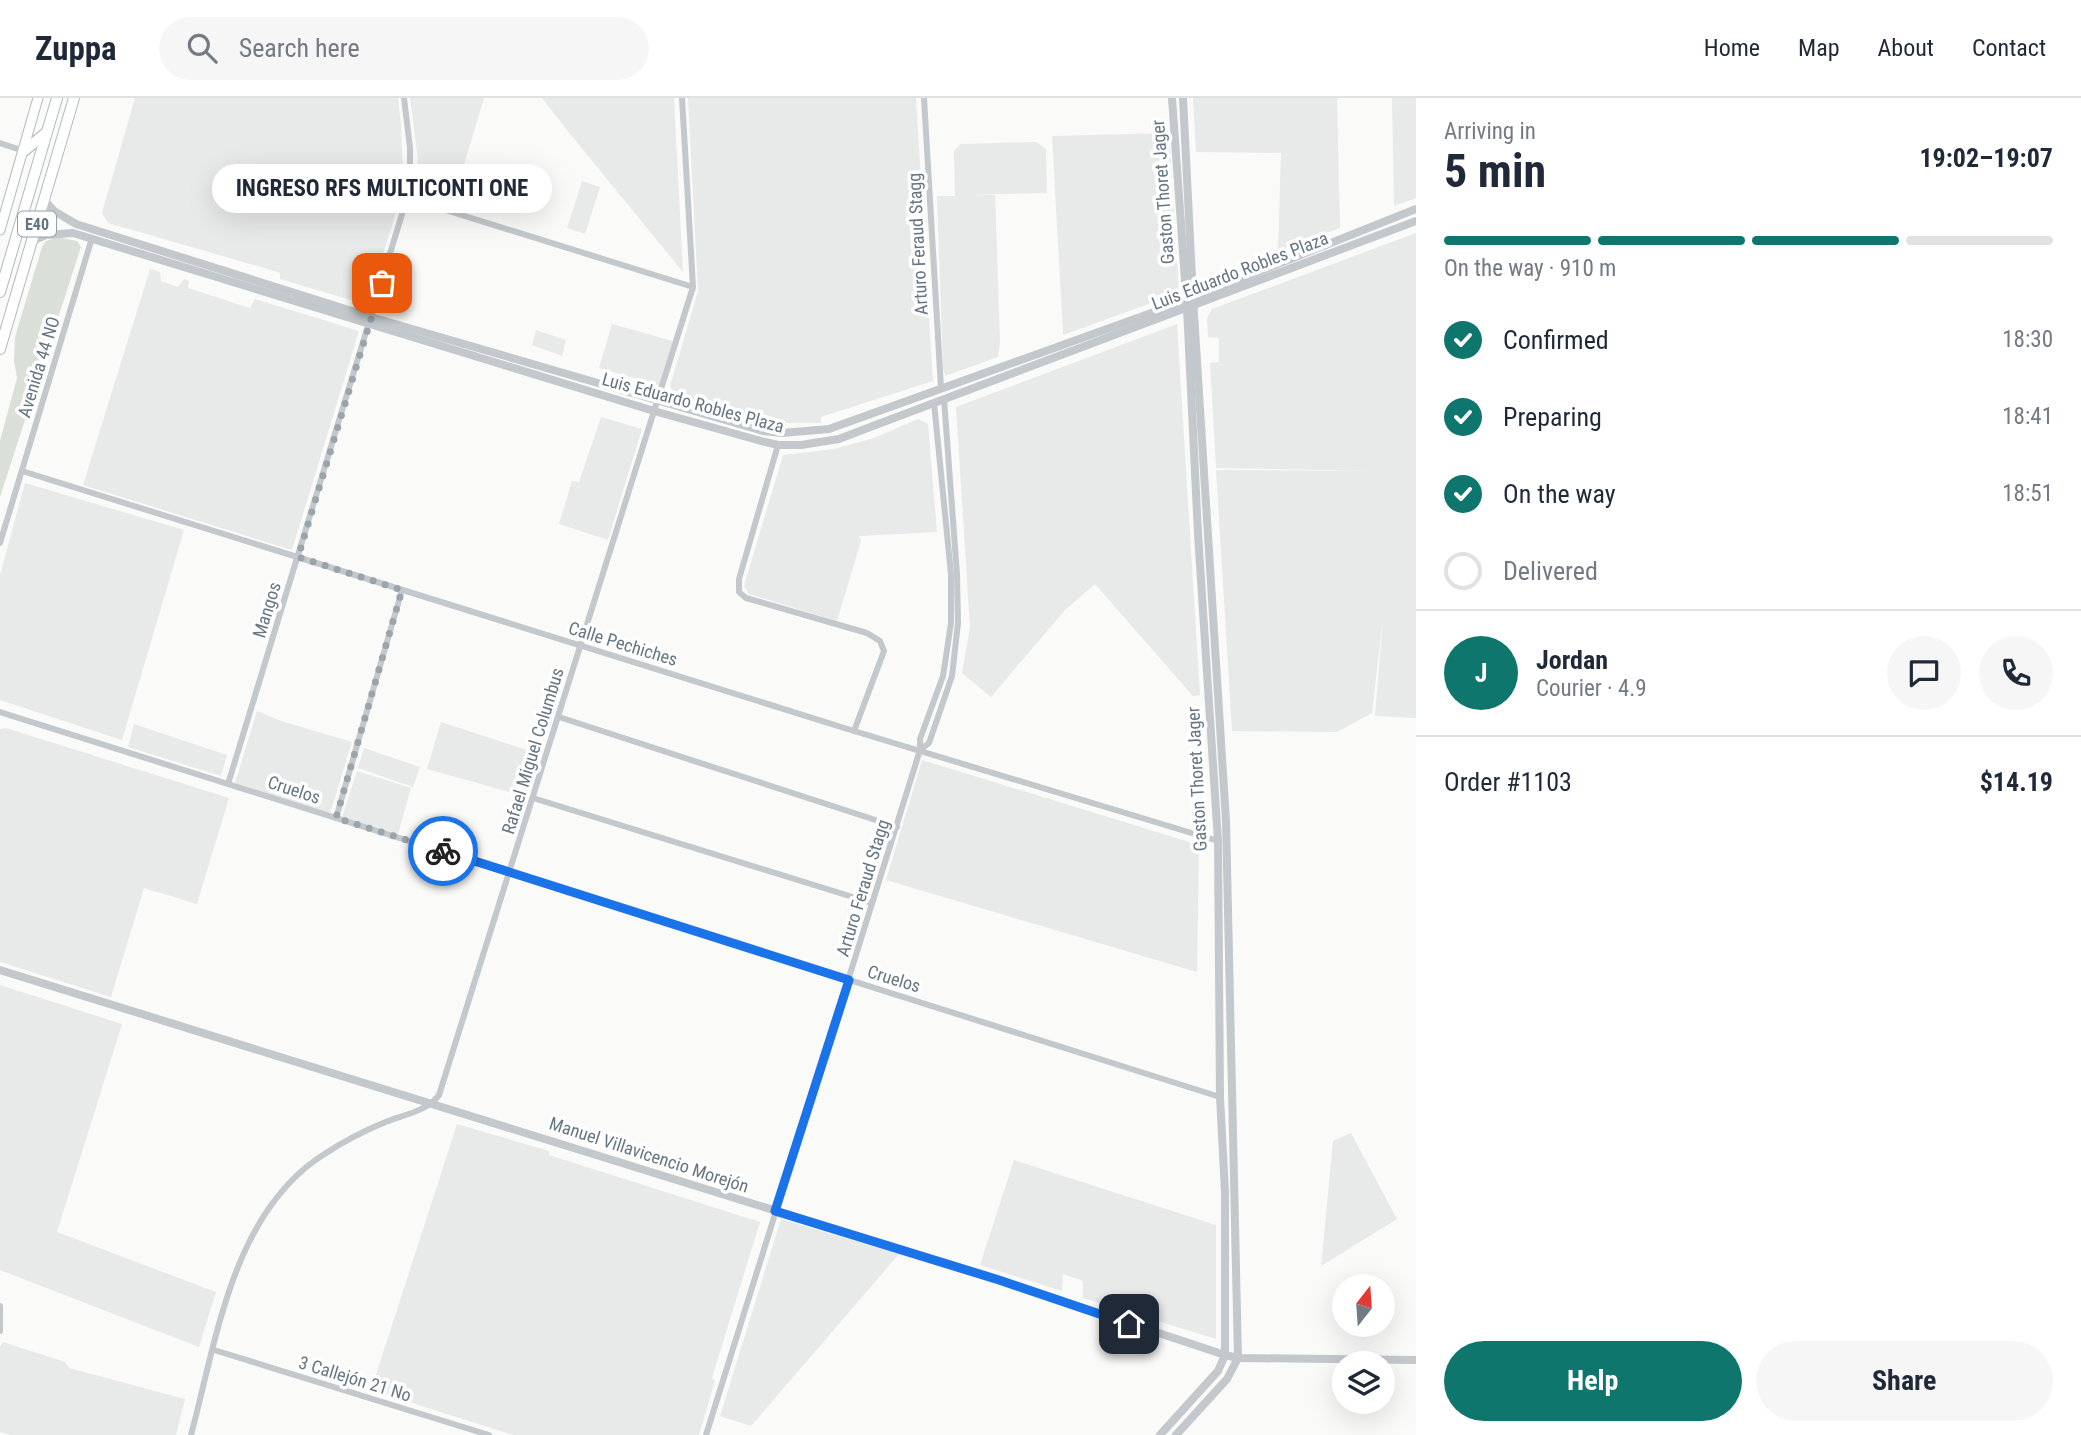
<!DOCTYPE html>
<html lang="en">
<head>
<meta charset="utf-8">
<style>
  :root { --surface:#fff; --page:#f6f6f7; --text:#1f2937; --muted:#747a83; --line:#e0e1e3; --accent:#0f766e }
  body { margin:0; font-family:"Roboto Condensed",sans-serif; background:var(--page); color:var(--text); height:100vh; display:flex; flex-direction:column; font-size:26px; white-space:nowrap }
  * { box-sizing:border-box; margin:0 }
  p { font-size:23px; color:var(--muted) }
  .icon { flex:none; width:38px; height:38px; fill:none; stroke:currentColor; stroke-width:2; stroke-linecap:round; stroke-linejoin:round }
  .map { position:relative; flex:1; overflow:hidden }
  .drawer { display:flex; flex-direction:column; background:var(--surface); width:665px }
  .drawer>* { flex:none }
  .needle { width:46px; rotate:17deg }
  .tools { position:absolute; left:1332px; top:1176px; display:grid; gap:14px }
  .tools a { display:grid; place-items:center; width:63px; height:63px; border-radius:50%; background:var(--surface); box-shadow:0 7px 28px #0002; font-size:35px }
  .pin { position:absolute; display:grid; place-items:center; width:60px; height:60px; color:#fff; margin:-30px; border-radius:14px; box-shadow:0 4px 10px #0006 }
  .courier { position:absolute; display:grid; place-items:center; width:70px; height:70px; margin:-35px; border:5px solid #1a73e8; border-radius:50%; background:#fff; color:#222; box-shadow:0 2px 9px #0007 }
  .bubble { position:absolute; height:49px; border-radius:24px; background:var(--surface); box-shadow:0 7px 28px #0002; font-size:23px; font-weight:700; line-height:49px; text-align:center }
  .headline em { font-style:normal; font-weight:700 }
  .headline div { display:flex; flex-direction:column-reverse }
  .headline { display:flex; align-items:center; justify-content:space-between; height:119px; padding:0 28px }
  h1 { font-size:46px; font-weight:700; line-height:52px }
  .bar { display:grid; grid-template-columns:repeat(4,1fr); gap:10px 7px; align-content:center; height:84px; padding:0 28px }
  .bar i { height:9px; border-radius:5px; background:var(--line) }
  .bar .active { background:var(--accent) }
  .bar p { grid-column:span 4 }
  .line { display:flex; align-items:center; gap:18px; padding:0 28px; border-top:2px solid var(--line) }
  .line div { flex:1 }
  .round { display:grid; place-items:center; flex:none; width:74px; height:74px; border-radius:37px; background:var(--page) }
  ol { padding:0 28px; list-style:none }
  li { display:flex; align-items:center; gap:21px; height:77px }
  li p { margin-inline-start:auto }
  li .icon { padding:7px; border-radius:50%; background:var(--accent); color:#fff; stroke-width:4 }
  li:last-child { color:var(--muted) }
  li i { width:38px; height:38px; border:4px solid var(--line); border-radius:50% }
  .action { display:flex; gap:14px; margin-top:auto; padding:14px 28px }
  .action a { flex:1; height:80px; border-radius:42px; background:var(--accent); color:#fff; font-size:28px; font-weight:700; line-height:80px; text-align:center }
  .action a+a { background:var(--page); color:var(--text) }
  header { display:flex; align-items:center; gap:42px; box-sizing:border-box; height:98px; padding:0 35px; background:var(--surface); border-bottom:2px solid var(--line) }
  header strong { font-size:33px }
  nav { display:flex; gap:38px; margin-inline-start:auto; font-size:24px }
  .search { width:490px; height:63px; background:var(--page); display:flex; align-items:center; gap:18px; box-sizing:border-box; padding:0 24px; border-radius:38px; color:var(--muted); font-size:26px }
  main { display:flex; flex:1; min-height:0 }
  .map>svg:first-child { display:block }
  .built { fill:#e8e9e9 }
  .green { fill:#dadfd7 }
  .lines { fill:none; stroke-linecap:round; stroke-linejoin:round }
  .secondary-casing { stroke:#b3babf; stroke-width:11 }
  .trunk-casing { stroke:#b4b9bd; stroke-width:12 }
  .minor { stroke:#c3c8cc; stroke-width:6 }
  .tertiary { stroke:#c3c8cc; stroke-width:8 }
  .secondary { stroke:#fff; stroke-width:9 }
  .trunk { stroke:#fff; stroke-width:10 }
  .done { stroke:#99a4ac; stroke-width:7; stroke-dasharray:0 12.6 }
  .route { stroke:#1a73e8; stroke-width:9 }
  .labels { text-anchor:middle; stroke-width:7; stroke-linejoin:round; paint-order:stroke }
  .shield { fill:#fff; stroke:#939fa8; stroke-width:2 }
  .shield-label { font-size:16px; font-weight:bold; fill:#657683 }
  .street-label { font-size:18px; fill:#657683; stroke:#fff }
</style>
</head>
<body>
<header>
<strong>Zuppa</strong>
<div class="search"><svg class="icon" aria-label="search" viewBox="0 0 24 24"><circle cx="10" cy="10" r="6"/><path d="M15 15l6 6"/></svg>Search here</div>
<nav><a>Home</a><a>Map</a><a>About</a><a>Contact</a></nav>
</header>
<main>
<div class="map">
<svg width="1416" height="1337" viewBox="0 0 1416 1337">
  <rect width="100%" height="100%" fill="#fafaf8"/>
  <g class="built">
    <polygon points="135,0 398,0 401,27 403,76 394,121 367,207 280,181 280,175 278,174 108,125 102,115"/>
    <polygon points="410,0 484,0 451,110 419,101 415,95 418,61"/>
    <polygon points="542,0 674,0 683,174 567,32"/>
    <polygon points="688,0 916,0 933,283 821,319 821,325 762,325 676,300 670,288 698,193"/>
    <polygon points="1193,0 1337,0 1340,130 1278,153 1281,55 1196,54"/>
    <polygon points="1392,0 1416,0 1416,100 1394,108"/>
    <polygon points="1169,35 1179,195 1063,237 1052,38"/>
    <polygon points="1036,44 1046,51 1047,95 969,97 995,97 1000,245 998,259 945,278 943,270 937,98 955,98 954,53 961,46"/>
    <polygon points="582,83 600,89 585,136 567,130"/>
    <polygon points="1416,135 1416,620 1375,618 1383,520 1372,615 1337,634 1232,633 1216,372 1374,373 1216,370 1210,265 1219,264 1219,240 1208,239 1207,220 1212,211"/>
    <polygon points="150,171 160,174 161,183 178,189 184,181 189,183 188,190 250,210 255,201 359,233 292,452 83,387"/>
    <polygon points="612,226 673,243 659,287 599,270"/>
    <polygon points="1177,226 1200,597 1193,598 1095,486 1065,512 991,599 962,575 970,530 956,309"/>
    <polygon points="536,232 566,242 562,258 532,247"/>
    <polygon points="601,319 642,331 608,442 559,426 572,383 579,384"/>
    <polygon points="918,321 928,326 937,434 859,438 861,443 837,523 749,496 744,488 783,357 834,351 874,340"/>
    <polygon points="25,385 184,432 122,642 0,602 0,477"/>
    <polygon points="257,613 281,623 352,644 330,716 235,685"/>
    <polygon points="441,624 539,656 527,699 427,671"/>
    <polygon points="134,626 227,657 221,678 128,649"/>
    <polygon points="6,630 229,700 197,806 144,790 111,899 0,864 0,631"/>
    <polygon points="364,650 420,669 413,689 358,670"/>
    <polygon points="922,662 1199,747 1197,874 886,782"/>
    <polygon points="357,673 411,690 398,736 342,719"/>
    <polygon points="0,887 122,926 57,1134 216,1194 199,1249 0,1172"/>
    <polygon points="457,1026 549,1053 549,1057 760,1124 712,1280 715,1283 699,1337 513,1337 371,1292"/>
    <polygon points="1351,1035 1397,1121 1321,1168 1333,1043"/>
    <polygon points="1014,1062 1216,1127 1216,1241 1083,1200 1083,1183 1063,1176 1062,1193 980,1167"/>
    <polygon points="781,1121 899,1156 751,1328 720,1318"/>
    <polygon points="3,1244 65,1264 69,1270 185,1301 176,1337 11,1337 0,1334 0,1249"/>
  </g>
  <polygon class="green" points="57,139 77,143 81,149 0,399 0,343 17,280 14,263 15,239 42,149 46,143"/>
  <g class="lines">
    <g class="secondary-casing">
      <polyline id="secondary" points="0,132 38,0"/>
    </g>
    <g class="trunk-casing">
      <g id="trunk">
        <polyline points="24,53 47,34"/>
        <polyline points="0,194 57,0"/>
        <polyline points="0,251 74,0"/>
      </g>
    </g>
    <g class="minor">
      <polyline points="924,0 941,290"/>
      <polyline points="0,45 24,53"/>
      <polyline points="407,100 693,189"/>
      <polyline points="778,347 739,481 739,494 746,500 867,535 880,543 884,553 854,633"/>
      <polyline points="22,373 854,633 1218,743"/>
      <polyline points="0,445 92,140"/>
      <polyline points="0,614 1220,999"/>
      <polyline points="559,619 897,729"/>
      <polyline points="920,652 929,645 952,578 958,525 957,476 944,301"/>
      <polyline points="228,686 410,90 410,50 404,0"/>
      <polyline points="533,700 872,805"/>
      <polyline points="336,720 402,492"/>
      <polyline points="0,1208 0,1233"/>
      <polyline points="214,1252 489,1337"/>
      <path d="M191 1337C217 1240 233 1112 326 1055 343 1044 364 1033 383 1025 401 1017 427 1014 439 997L693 189 682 0"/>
      <path d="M706 1337C777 1108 849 880 920 652V641L943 578 951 525V476L934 305"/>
    </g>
    <g class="tertiary">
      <polyline points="44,102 54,113 76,126 371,219 763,333 782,335 829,331 1193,200 1416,111"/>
      <polyline points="32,143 46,137 73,135 654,313 761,343 778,347 801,347 839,341 865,331 1416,123"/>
      <polyline points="0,872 999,1182 1225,1257 1238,1260 1416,1262"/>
      <polyline points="1160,1337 1218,1273 1225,1257 1225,1094 1220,999 1218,743 1198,436 1187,210 1172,0"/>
      <polyline points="1176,1337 1227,1281 1238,1260 1226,723 1193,200 1183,0"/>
    </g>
    <use href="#secondary" class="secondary"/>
    <use href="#trunk" class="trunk"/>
  </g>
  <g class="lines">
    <polyline class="done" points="382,185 298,459 402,492 336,720 443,753"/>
    <polyline class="route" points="443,753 849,882 775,1113 999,1182 1129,1226"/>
  </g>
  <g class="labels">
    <rect class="shield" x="18" y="113.5" width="38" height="25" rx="5"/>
    <g class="shield-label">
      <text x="37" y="132">E40</text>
    </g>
    <g class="street-label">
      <text transform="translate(1163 94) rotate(-94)" y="6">Gaston Thoret Jager</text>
      <text transform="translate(918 146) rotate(-93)" y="6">Arturo Feraud Stagg</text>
      <text transform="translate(1240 173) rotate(-21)" y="6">Luis Eduardo Robles Plaza</text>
      <text transform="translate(39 269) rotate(-73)" y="6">Avenida 44 NO</text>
      <text transform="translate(693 305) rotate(15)" y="6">Luis Eduardo Robles Plaza</text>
      <text transform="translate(267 512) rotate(-73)" y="6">Mangos</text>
      <text transform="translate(623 546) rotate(17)" y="6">Calle Pechiches</text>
      <text transform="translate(533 653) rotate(-73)" y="6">Rafael Miguel Columbus</text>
      <text transform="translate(1197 681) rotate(-93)" y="6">Gaston Thoret Jager</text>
      <text transform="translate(294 692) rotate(18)" y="6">Cruelos</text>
      <text transform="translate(863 790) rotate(-73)" y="6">Arturo Feraud Stagg</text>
      <text transform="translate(894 881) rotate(17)" y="6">Cruelos</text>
      <text transform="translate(649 1057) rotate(18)" y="6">Manuel Villavicencio Morejón</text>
      <text transform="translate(355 1281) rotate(17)" y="6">3 Callejón 21 No</text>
    </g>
  </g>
</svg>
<div class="tools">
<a><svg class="needle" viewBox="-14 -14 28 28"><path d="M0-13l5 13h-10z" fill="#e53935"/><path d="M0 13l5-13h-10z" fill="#747a83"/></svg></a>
<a><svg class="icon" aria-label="layers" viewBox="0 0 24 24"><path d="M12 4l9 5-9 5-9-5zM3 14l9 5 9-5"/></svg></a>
</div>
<div class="pin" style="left:382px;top:185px;background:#ea580c"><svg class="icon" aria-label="bag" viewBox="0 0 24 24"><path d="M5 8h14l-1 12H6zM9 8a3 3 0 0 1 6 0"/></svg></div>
<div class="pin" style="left:1129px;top:1226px;background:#1f2937"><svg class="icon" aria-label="home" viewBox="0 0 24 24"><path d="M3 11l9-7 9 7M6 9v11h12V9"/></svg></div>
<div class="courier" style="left:443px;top:753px"><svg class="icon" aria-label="bike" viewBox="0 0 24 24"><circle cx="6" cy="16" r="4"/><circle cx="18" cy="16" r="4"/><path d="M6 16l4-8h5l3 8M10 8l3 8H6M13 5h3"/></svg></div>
<div class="bubble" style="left:212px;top:66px;width:340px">INGRESO RFS MULTICONTI ONE</div>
</div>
<section class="drawer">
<div class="headline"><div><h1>5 min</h1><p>Arriving in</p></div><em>19:02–19:07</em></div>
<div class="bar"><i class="active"></i><i class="active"></i><i class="active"></i><i></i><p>On the way · 910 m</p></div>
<ol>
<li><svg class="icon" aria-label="check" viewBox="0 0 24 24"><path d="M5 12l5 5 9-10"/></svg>Confirmed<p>18:30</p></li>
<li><svg class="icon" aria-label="check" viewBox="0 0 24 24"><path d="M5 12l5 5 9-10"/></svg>Preparing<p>18:41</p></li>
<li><svg class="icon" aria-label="check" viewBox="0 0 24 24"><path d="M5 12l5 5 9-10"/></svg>On the way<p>18:51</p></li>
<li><i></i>Delivered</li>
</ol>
<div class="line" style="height:126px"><b class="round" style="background:var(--accent);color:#fff">J</b><div><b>Jordan</b><p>Courier · 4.9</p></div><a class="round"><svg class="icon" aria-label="chat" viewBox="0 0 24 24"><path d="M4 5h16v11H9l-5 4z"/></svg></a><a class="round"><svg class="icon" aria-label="phone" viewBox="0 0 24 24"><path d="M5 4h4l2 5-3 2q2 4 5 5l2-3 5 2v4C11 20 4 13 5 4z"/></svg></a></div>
<div class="line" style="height:91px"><div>Order #1103</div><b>$14.19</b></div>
<div class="action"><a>Help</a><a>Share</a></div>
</section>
</main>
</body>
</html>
